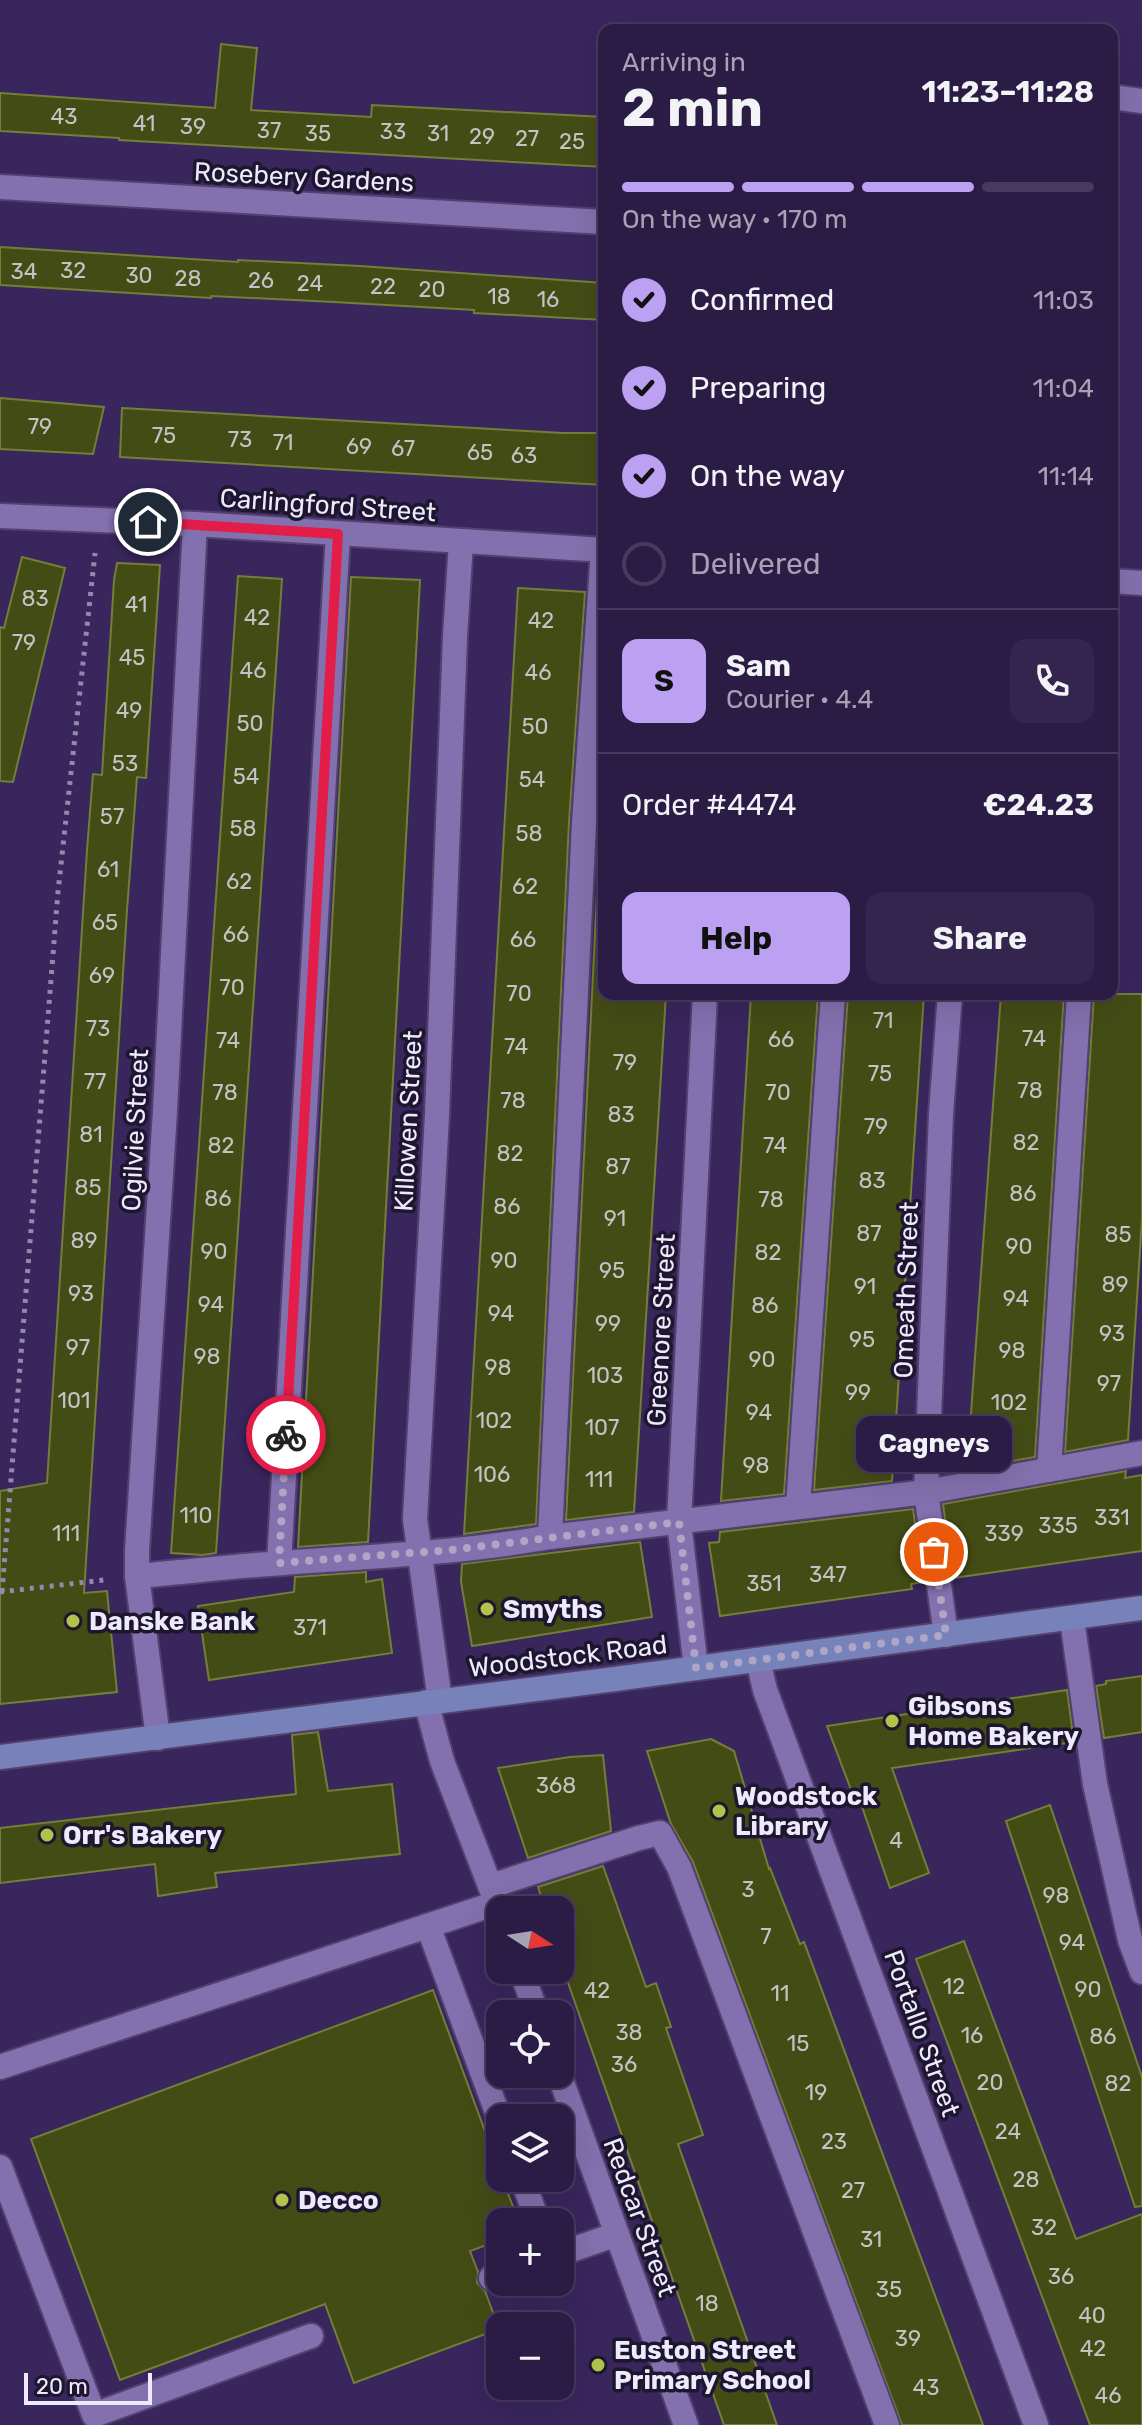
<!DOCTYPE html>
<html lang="en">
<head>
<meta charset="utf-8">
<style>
  :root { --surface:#2b1c46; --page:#33254d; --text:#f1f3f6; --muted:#a6a1b3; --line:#473a5f; --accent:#bca0f2 }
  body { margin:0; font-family:Rubik,sans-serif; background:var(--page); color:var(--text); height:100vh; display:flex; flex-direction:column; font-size:30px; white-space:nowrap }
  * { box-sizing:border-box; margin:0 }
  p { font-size:26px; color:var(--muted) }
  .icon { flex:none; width:44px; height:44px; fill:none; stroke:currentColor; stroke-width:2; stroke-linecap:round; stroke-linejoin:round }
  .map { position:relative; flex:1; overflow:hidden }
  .panel { position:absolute; left:598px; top:24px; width:520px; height:976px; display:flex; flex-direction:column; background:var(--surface); border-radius:16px; box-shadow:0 8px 32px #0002,0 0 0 2px var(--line) }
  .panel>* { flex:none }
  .needle { width:52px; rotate:102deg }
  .fabs { position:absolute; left:486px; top:1896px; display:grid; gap:16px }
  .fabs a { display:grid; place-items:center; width:88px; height:88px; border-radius:16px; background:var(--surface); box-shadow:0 8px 32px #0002,0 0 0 2px var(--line); font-size:40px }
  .scale { position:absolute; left:24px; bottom:20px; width:128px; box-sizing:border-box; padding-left:8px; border:4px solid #eeeafe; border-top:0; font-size:22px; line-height:28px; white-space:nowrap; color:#eeeafe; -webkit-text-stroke:6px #1d162e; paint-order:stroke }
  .pin { position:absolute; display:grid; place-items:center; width:68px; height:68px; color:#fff; margin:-34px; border:4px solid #fff; border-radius:50%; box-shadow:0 2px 8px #0007 }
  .courier { position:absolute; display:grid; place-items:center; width:80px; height:80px; margin:-40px; border:6px solid #e11d48; border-radius:50%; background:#fff; color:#222; box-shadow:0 2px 10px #0007 }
  .bubble { position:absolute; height:56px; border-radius:16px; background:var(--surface); box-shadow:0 8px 32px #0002,0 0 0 2px var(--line); font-size:26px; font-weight:700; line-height:56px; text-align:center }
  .head em { font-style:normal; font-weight:700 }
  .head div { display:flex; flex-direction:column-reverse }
  .head { display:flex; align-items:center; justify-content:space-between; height:136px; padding:0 24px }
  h1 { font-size:52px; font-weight:700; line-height:60px }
  .bar { display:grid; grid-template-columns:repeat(4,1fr); gap:12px 8px; align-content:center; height:96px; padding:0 24px }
  .bar i { height:10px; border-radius:6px; background:var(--line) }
  .bar .current { background:var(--accent) }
  .bar p { grid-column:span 4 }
  .line { display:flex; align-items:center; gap:20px; padding:0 24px; border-top:2px solid var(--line) }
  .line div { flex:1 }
  .round { display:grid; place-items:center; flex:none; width:84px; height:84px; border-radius:16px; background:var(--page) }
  ol { padding:0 24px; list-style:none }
  li { display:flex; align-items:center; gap:24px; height:88px }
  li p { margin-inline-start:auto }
  li .icon { padding:8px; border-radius:50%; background:var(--accent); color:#111; stroke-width:4 }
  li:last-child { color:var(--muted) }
  li i { width:44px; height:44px; border:4px solid var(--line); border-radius:50% }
  .button { display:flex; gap:16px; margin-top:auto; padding:16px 24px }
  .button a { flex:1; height:92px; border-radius:16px; background:var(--accent); color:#111; font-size:32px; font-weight:700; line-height:92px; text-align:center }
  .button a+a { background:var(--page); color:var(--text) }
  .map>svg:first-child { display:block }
  .building { fill:#444c16; stroke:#747e39; stroke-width:2 }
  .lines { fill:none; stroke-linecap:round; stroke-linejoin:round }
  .lane-casing { stroke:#52416e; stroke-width:28 }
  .street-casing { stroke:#52416e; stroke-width:28 }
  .secondary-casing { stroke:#52416e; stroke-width:28 }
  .path { stroke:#9488ae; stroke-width:5; stroke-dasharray:4 6; stroke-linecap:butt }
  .lane { stroke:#8371af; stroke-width:24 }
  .street { stroke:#8371af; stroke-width:24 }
  .secondary { stroke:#7782bb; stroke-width:24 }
  .done { stroke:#afa5c6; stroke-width:8; stroke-dasharray:0 14.4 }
  .route { stroke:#e11d48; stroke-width:10 }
  .poi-dot { fill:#b2c34c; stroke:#1d162e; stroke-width:3 }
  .labels { text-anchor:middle; stroke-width:7; stroke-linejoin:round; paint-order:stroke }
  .number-label { font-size:22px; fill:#c4c2c4 }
  .street-label { font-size:26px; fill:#eeeafe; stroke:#1d162e }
  .poi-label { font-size:26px; font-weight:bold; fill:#eeeafe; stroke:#1d162e; text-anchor:start }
</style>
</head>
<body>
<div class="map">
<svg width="1142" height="2425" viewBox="0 0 1142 2425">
  <rect width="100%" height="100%" fill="#39265d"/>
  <g class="building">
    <polygon points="221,44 257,48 251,110 371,117 372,105 604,117 604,167 119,140 119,138 0,131 0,93 215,108"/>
    <polygon points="0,247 238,262 238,260 360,266 604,283 604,320 474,313 474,310 334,302 211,296 211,298 0,285"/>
    <polygon points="0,398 104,407 93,454 0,449"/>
    <polygon points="122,408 563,433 604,433 604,485 120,457"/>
    <polygon points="22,557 65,568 13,782 0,781 0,627 4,628"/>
    <polygon points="117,563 160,565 146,778 137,777 127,910 84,1593 107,1591 117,1692 0,1704 0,1491 47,1483 87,850 93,774 102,775 114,580"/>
    <polygon points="238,576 282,579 216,1553 203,1555 171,1553"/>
    <polygon points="351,577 420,580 375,1411 368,1542 298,1547"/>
    <polygon points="518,588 585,592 569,822 536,1524 464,1534"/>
    <polygon points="604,752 604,994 666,994 634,1512 566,1520"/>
    <polygon points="751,994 818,994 784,1494 721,1501"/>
    <polygon points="848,994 924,994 892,1481 814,1490"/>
    <polygon points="1001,994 1064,994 1035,1457 967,1469"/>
    <polygon points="1094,994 1142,994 1142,1219 1128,1440 1065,1452"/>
    <polygon points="1126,1471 1125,1478 1142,1475 1142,1551 953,1578 943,1504"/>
    <polygon points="913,1509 923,1582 911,1584 912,1589 720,1616 709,1543 719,1542 720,1532"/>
    <polygon points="640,1542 652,1617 472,1646 461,1582 462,1564"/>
    <polygon points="366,1572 366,1582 382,1579 392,1653 209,1680 198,1606 294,1592 295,1577"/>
    <polygon points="1142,1676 1142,1732 1104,1738 1096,1686 1106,1684 1106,1681"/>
    <polygon points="1067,1690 1074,1742 892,1768 929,1873 890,1888 860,1801 856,1803 827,1726"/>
    <polygon points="318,1732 328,1791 392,1784 400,1854 215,1873 217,1887 158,1896 155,1864 0,1883 0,1828 296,1794 292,1735"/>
    <polygon points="711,1739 734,1751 769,1869 770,1868 800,1944 804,1942 983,2425 902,2425 693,1862 671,1824 647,1751"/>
    <polygon points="603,1755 611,1831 528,1858 498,1768 570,1757"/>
    <polygon points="1050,1805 1142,2077 1142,2206 1135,2207 1006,1821"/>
    <polygon points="603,1866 646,1987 656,1983 671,2027 666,2028 703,2135 678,2144 777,2425 724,2425 560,1960 560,1900 544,1905 538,1887"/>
    <polygon points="964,1941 1076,2239 1142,2214 1142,2425 1090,2425 916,1959"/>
    <polygon points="433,1990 500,2172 500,2178 502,2178 519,2222 500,2222 500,2240 470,2251 478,2272 477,2283 485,2291 499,2329 354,2383 325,2304 120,2380 31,2139"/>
  </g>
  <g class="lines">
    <g class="lane-casing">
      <g id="lane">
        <polyline points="1112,97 1142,101"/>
        <polyline points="1049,1470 1079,994"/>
        <polyline points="798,1507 833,994"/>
        <polyline points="550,1537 584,823 603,550"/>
        <polyline points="279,1563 338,534"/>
        <path d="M137 1576C186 1572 234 1566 283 1563 372 1556 462 1553 550 1537L926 1492 1142 1453"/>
        <polyline points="491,1886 639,1838 660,1833 679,1867 887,2425"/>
        <polyline points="428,1926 500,2120"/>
        <polyline points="0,2067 497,1903"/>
        <polyline points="0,2167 94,2415 311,2336"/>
        <polyline points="522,2178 538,2222"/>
        <polyline points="560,2254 617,2234"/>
        <polyline points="491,2278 500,2275"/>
      </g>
    </g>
    <g class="street-casing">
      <g id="street">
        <polyline points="0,187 604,222"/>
        <polyline points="0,516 195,524 604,550"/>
        <polyline points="1112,581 1142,583"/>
        <polyline points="1072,1619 1095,1784 1130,1940 1142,1972"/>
        <polyline points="946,1635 926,1492 941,1114 950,994"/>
        <polyline points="758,1660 765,1690 1036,2425"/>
        <polyline points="696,1668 679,1522 705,994"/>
        <polyline points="440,1701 415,1519 437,1115 455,637 461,541"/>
        <polyline points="426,1702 442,1761 500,1912"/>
        <polyline points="158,1738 137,1576 137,1551 165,1111 195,524"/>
        <polyline points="521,1970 537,2014"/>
        <polyline points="559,2074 686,2425"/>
      </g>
    </g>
    <g class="secondary-casing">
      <polyline id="secondary" points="0,1757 615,1679 1142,1608"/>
    </g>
    <g class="path">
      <polyline points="0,1592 104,1580"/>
      <polyline points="2,1592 58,892 95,553"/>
    </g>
    <use href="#lane" class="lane"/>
    <use href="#street" class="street"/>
    <use href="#secondary" class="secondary"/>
  </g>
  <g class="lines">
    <polyline class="done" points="286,1435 279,1563 450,1550 679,1522 696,1668 946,1635 934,1552"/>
    <polyline class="route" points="148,522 338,534 286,1435"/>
  </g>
  <g class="poi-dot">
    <circle cx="487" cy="1609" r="8"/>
    <circle cx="73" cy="1621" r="8"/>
    <circle cx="892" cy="1721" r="8"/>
    <circle cx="719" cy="1811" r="8"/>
    <circle cx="47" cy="1835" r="8"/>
    <circle cx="282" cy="2200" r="8"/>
    <circle cx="598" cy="2365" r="8"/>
  </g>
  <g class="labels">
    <g class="number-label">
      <text x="64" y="124">43</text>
      <text x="144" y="131">41</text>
      <text x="193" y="134">39</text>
      <text x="269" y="138">37</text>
      <text x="393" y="139">33</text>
      <text x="318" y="141">35</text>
      <text x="438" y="141">31</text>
      <text x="482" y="144">29</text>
      <text x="527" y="146">27</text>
      <text x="572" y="149">25</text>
      <text x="73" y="278">32</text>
      <text x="24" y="279">34</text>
      <text x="139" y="283">30</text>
      <text x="188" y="286">28</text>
      <text x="261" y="288">26</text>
      <text x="310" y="291">24</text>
      <text x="383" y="294">22</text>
      <text x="432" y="297">20</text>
      <text x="499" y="304">18</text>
      <text x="548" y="307">16</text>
      <text x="40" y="434">79</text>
      <text x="164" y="443">75</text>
      <text x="240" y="447">73</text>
      <text x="283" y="450">71</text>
      <text x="359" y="454">69</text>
      <text x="403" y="456">67</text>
      <text x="480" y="460">65</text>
      <text x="524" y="463">63</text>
      <text x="35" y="606">83</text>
      <text x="136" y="612">41</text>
      <text x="257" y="625">42</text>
      <text x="541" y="628">42</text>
      <text x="24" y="650">79</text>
      <text x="132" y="665">45</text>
      <text x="253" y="678">46</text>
      <text x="538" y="680">46</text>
      <text x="129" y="718">49</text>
      <text x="250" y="731">50</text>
      <text x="535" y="734">50</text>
      <text x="125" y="771">53</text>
      <text x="246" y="784">54</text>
      <text x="532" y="787">54</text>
      <text x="112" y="824">57</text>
      <text x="243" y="836">58</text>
      <text x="529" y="841">58</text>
      <text x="108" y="877">61</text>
      <text x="239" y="889">62</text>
      <text x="525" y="894">62</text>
      <text x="105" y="930">65</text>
      <text x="236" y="942">66</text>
      <text x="523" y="947">66</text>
      <text x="102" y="983">69</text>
      <text x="232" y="995">70</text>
      <text x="519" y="1001">70</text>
      <text x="883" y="1028">71</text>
      <text x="98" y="1036">73</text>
      <text x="1034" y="1046">74</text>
      <text x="781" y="1047">66</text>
      <text x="228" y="1048">74</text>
      <text x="516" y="1054">74</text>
      <text x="625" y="1070">79</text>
      <text x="880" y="1081">75</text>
      <text x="95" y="1089">77</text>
      <text x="1030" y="1098">78</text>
      <text x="225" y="1100">78</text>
      <text x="778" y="1100">70</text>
      <text x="513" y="1108">78</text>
      <text x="621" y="1122">83</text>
      <text x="876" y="1134">79</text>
      <text x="91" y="1142">81</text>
      <text x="1026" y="1150">82</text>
      <text x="221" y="1153">82</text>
      <text x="775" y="1153">74</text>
      <text x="510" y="1161">82</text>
      <text x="618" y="1174">87</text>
      <text x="872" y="1188">83</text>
      <text x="88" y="1195">85</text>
      <text x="1023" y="1201">86</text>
      <text x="218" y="1206">86</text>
      <text x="771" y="1207">78</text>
      <text x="507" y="1214">86</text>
      <text x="615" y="1226">91</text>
      <text x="869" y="1241">87</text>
      <text x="1118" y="1242">85</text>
      <text x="84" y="1248">89</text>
      <text x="1019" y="1254">90</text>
      <text x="214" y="1259">90</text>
      <text x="768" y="1260">82</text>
      <text x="504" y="1268">90</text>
      <text x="612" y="1278">95</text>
      <text x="1115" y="1292">89</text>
      <text x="865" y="1294">91</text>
      <text x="81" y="1301">93</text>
      <text x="1016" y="1306">94</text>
      <text x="211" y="1312">94</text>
      <text x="765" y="1313">86</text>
      <text x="501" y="1321">94</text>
      <text x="608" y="1331">99</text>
      <text x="1112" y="1341">93</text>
      <text x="862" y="1347">95</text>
      <text x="78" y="1355">97</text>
      <text x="1012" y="1358">98</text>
      <text x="207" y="1364">98</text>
      <text x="762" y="1367">90</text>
      <text x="498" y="1375">98</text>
      <text x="605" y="1383">103</text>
      <text x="1109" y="1391">97</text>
      <text x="858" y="1400">99</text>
      <text x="74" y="1408">101</text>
      <text x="1009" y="1410">102</text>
      <text x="759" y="1420">94</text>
      <text x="494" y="1428">102</text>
      <text x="602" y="1435">107</text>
      <text x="756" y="1473">98</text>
      <text x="492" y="1482">106</text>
      <text x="599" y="1487">111</text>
      <text x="196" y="1523">110</text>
      <text x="1112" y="1525">331</text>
      <text x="1058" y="1533">335</text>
      <text x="66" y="1541">111</text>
      <text x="1004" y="1541">339</text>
      <text x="828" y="1582">347</text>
      <text x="764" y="1591">351</text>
      <text x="310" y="1635">371</text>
      <text x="556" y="1793">368</text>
      <text x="896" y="1848">4</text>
      <text x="748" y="1897">3</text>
      <text x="1056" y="1903">98</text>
      <text x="766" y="1944">7</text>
      <text x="1072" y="1950">94</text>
      <text x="954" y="1994">12</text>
      <text x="1088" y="1997">90</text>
      <text x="597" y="1998">42</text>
      <text x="780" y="2001">11</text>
      <text x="629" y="2040">38</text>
      <text x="972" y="2043">16</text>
      <text x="1103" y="2044">86</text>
      <text x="798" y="2051">15</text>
      <text x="624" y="2072">36</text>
      <text x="990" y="2090">20</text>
      <text x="1118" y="2091">82</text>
      <text x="816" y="2100">19</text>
      <text x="1008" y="2139">24</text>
      <text x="834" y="2149">23</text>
      <text x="1026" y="2187">28</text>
      <text x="853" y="2198">27</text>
      <text x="1044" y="2235">32</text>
      <text x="871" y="2247">31</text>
      <text x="1061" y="2284">36</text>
      <text x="889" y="2297">35</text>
      <text x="707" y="2311">18</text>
      <text x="1092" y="2323">40</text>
      <text x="908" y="2346">39</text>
      <text x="1093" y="2356">42</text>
      <text x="926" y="2395">43</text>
      <text x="1108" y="2403">46</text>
    </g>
    <g class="street-label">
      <text transform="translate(304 177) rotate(3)" y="9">Rosebery Gardens</text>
      <text transform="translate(328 505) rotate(4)" y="9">Carlingford Street</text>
      <text transform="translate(408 1121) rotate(-87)" y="9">Killowen Street</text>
      <text transform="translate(135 1130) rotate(-87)" y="9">Ogilvie Street</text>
      <text transform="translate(906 1290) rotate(-88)" y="9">Omeath Street</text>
      <text transform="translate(661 1330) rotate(-87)" y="9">Greenore Street</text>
      <text transform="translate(568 1656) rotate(-7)" y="9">Woodstock Road</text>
      <text transform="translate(922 2033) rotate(70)" y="9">Portallo Street</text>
      <text transform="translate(640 2217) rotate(70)" y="9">Redcar Street</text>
    </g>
    <g class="poi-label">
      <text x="503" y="1618">Smyths</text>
      <text x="89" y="1630">Danske Bank</text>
      <text x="908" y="1715">Gibsons<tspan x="908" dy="30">Home Bakery</tspan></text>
      <text x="735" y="1805">Woodstock<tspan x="735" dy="30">Library</tspan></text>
      <text x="63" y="1844">Orr's Bakery</text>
      <text x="298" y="2209">Decco</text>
      <text x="614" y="2359">Euston Street<tspan x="614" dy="30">Primary School</tspan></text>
    </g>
  </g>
</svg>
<div class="fabs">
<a><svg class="needle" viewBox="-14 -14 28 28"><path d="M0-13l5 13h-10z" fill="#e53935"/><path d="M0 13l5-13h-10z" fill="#a6a1b3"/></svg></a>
<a><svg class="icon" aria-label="locate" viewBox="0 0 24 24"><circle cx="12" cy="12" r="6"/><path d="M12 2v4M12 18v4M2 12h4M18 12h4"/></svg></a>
<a><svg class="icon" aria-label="layers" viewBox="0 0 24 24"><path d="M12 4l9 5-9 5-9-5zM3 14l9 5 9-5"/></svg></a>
<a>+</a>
<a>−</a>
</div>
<div class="scale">20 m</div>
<div class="pin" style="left:934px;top:1552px;background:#ea580c"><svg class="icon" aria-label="bag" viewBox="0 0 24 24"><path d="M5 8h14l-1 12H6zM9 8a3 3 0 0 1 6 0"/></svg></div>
<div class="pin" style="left:148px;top:522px;background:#1f2937"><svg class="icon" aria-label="home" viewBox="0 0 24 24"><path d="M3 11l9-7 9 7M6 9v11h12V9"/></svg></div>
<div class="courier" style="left:286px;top:1435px"><svg class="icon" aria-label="bike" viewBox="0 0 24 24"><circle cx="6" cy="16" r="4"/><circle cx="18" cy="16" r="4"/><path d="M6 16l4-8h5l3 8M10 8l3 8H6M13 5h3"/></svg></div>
<div class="bubble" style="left:856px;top:1416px;width:156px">Cagneys</div>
<section class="panel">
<div class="head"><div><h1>2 min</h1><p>Arriving in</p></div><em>11:23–11:28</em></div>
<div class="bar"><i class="current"></i><i class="current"></i><i class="current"></i><i></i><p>On the way · 170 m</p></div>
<ol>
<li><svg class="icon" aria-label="check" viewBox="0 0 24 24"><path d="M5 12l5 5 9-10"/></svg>Confirmed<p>11:03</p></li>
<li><svg class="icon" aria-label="check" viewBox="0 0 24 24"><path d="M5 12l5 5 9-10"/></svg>Preparing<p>11:04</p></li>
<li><svg class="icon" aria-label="check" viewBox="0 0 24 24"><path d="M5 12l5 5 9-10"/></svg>On the way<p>11:14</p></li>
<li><i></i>Delivered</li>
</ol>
<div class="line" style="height:144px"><b class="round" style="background:var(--accent);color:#111">S</b><div><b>Sam</b><p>Courier · 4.4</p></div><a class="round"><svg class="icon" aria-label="phone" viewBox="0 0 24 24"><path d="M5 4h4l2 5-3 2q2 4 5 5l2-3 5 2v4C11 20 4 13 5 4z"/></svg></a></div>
<div class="line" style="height:104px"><div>Order #4474</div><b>€24.23</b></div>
<div class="button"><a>Help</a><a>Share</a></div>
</section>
</div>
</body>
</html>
